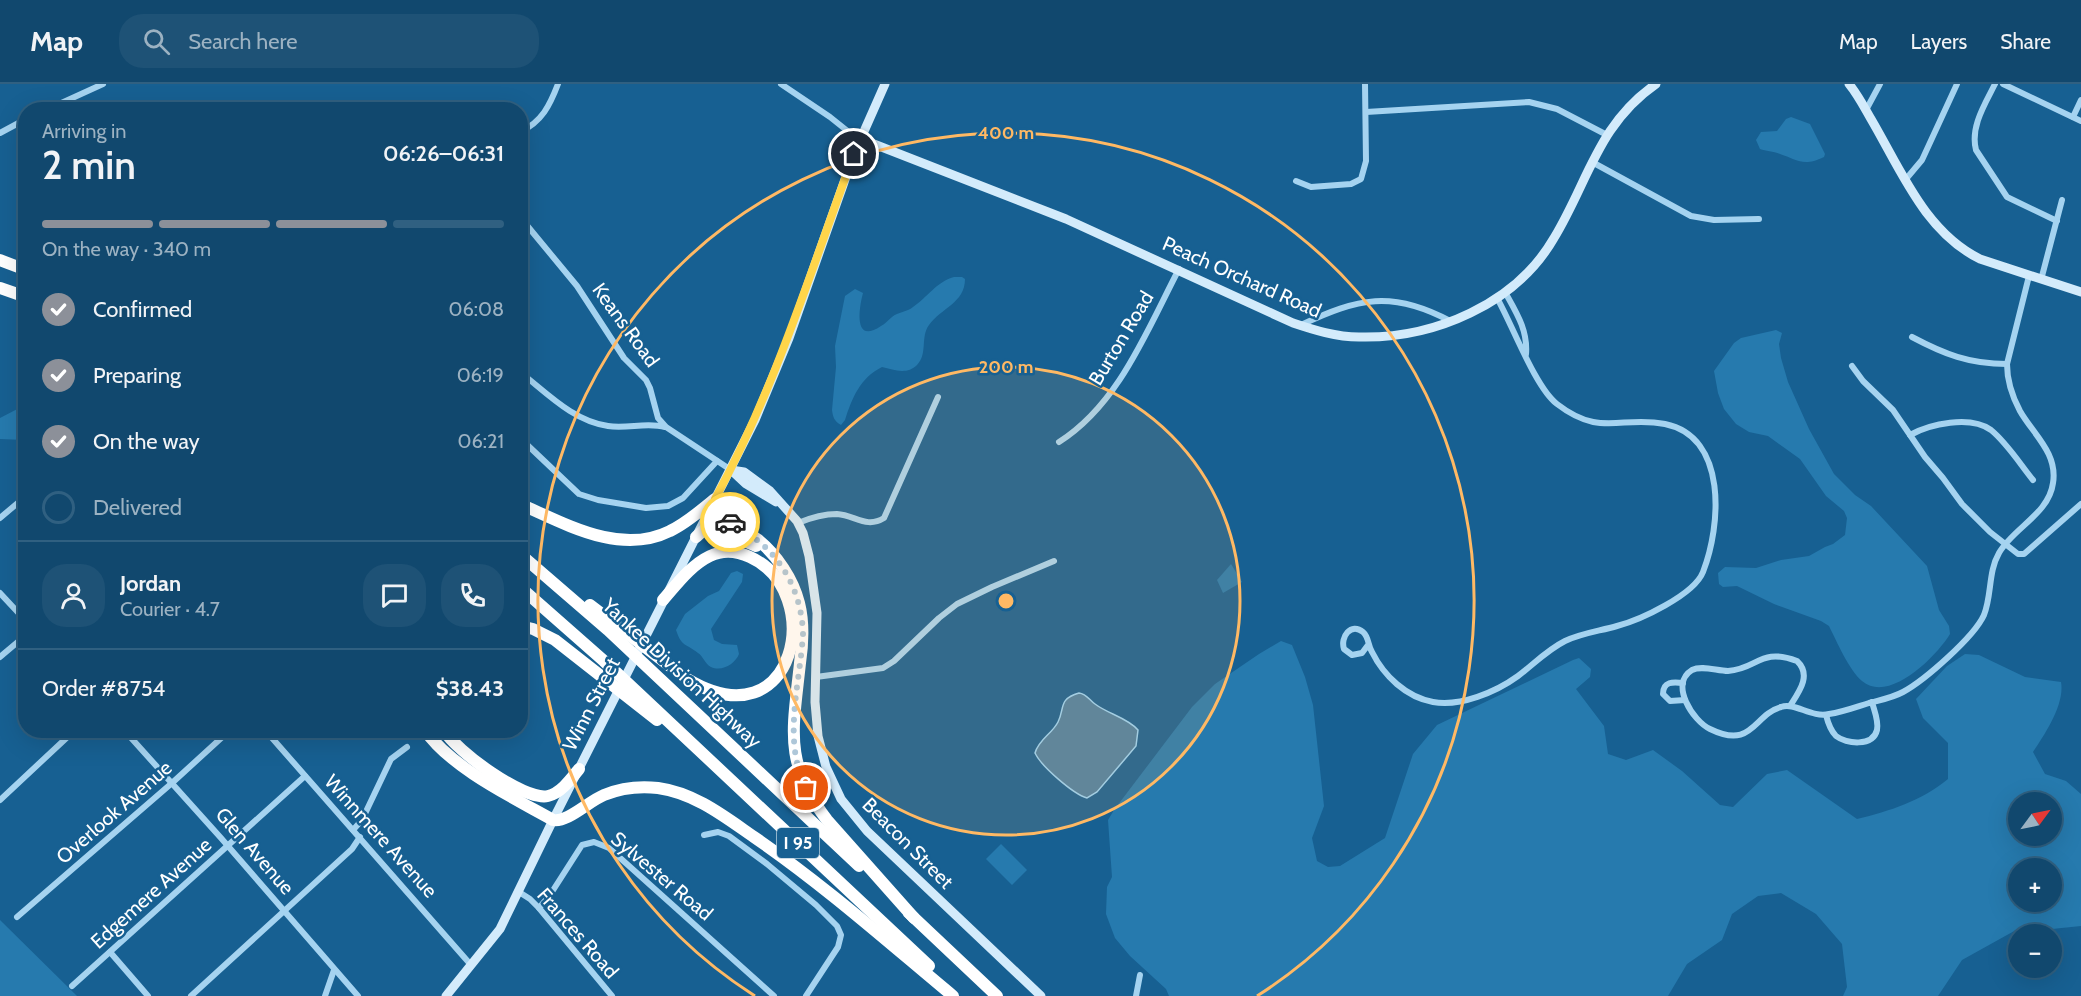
<!DOCTYPE html>
<html lang="en">
<head>
<meta charset="utf-8">
<style>
  :root { --surface:#11486e; --page:#1e5276; --text:#f1f3f6; --muted:#9cb2c2; --line:#306081; --accent:#8c9099 }
  body { margin:0; font-family:Cabin,sans-serif; background:var(--page); color:var(--text); height:100vh; display:flex; flex-direction:column; font-size:22px; white-space:nowrap }
  * { box-sizing:border-box; margin:0 }
  p { font-size:20px; color:var(--muted) }
  .icon { flex:none; width:33px; height:33px; fill:none; stroke:currentColor; stroke-width:2; stroke-linecap:round; stroke-linejoin:round }
  .map { position:relative; flex:1; overflow:hidden }
  .panel { position:absolute; left:18px; top:18px; width:510px; height:636px; display:flex; flex-direction:column; background:var(--surface); border-radius:24px; box-shadow:0 6px 24px #0002,0 0 0 2px var(--line) }
  .panel>* { flex:none }
  .needle { width:39px; rotate:57deg }
  .fabs { position:absolute; left:2008px; top:708px; display:grid; gap:12px }
  .fabs a { display:grid; place-items:center; width:54px; height:54px; border-radius:50%; background:var(--surface); box-shadow:0 6px 24px #0002,0 0 0 2px var(--line); font-size:30px }
  .pin { position:absolute; display:grid; place-items:center; width:51px; height:51px; color:#fff; margin:-26px; border:3px solid #fff; border-radius:50%; box-shadow:0 2px 6px #0007 }
  .courier { position:absolute; display:grid; place-items:center; width:60px; height:60px; margin:-30px; border:4px solid #ffd54a; border-radius:50%; background:#fff; color:#222; box-shadow:0 2px 8px #0007 }
  .overview em { font-style:normal; font-weight:600 }
  .overview div { display:flex; flex-direction:column-reverse }
  .overview { display:flex; align-items:center; justify-content:space-between; height:102px; padding:0 24px }
  h1 { font-size:39px; font-weight:600; line-height:45px }
  .bar { display:grid; grid-template-columns:repeat(4,1fr); gap:9px 6px; align-content:center; height:72px; padding:0 24px }
  .bar i { height:8px; border-radius:4px; background:var(--line) }
  .bar .current { background:var(--accent) }
  .bar p { grid-column:span 4 }
  .line { display:flex; align-items:center; gap:15px; padding:0 24px; border-top:2px solid var(--line) }
  .line div { flex:1 }
  .round { display:grid; place-items:center; flex:none; width:63px; height:63px; border-radius:24px; background:var(--page) }
  ol { padding:0 24px; list-style:none }
  li { display:flex; align-items:center; gap:18px; height:66px }
  li p { margin-inline-start:auto }
  li .icon { padding:6px; border-radius:50%; background:var(--accent); color:#fff; stroke-width:4 }
  li:last-child { color:var(--muted) }
  li i { width:33px; height:33px; border:3px solid var(--line); border-radius:50% }
  header { display:flex; align-items:center; gap:36px; box-sizing:border-box; height:84px; padding:0 30px; background:var(--surface); border-bottom:2px solid var(--line) }
  header strong { font-size:28px }
  nav { display:flex; gap:33px; margin-inline-start:auto; font-size:21px }
  .search { width:420px; height:54px; background:var(--page); display:flex; align-items:center; gap:15px; box-sizing:border-box; padding:0 21px; border-radius:24px; color:var(--muted); font-size:22px }
  .map>svg:first-child { display:block }
  .green { fill:#267aae; fill-rule:evenodd }
  .water { fill:#4c80a2; stroke:#97d1f3; stroke-width:1.5 }
  .lines { fill:none; stroke-linecap:round; stroke-linejoin:round }
  .street { stroke:#a5d3f0; stroke-width:6 }
  .secondary { stroke:#d3ebfb; stroke-width:9 }
  .highway { stroke:#fff; stroke-width:12 }
  .done { stroke:#aec7d9; stroke-width:6; stroke-dasharray:0 10.8 }
  .route { stroke:#ffd54a; stroke-width:8 }
  .ring { fill:none; stroke:#ffb964; stroke-width:3 }
  .labels { text-anchor:middle; stroke-width:5; stroke-linejoin:round; paint-order:stroke }
  .shield { fill:#176092; stroke:#b9cfde; stroke-width:1.5 }
  .shield-label { font-size:18px; font-weight:bold; fill:#fff }
  .street-label { font-size:20px; fill:#fff; stroke:#176092 }
  .centre { fill:#ffb964; stroke:#176092; stroke-width:3 }
  .ring-label { font-size:18px; text-anchor:middle; font-weight:bold; fill:#ffb964; stroke:#176092; stroke-width:5; stroke-linejoin:round; paint-order:stroke }
</style>
</head>
<body>
<header>
<strong>Map</strong>
<div class="search"><svg class="icon" aria-label="search" viewBox="0 0 24 24"><circle cx="10" cy="10" r="6"/><path d="M15 15l6 6"/></svg>Search here</div>
<nav><a>Map</a><a>Layers</a><a>Share</a></nav>
</header>
<div class="map">
<svg width="2081" height="912" viewBox="0 0 2081 912">
  <rect width="100%" height="100%" fill="#176092"/>
  <g class="green">
    <path d="M1791 33 1810 40 1825 70 1824 73C1803 83 1798 76 1780 70 1773 67 1766 67 1760 65L1756 56 1761 48 1777 47 1786 35Z"/>
    <path d="M954 193H962L965 195C965 219 941 224 929 241 920 253 928 270 917 281 907 291 894 286 882 283 860 294 852 314 845 336L841 341C834 337 833 333 832 326L836 283 835 262 845 212 855 205 863 209C859 224 853 261 881 242 885 240 888 236 892 233 898 228 907 228 913 223 928 213 936 198 954 193Z"/>
    <path d="M1776 246 1782 249 1779 260 1781 274 1788 298 1809 345 1834 390 1855 411 1871 422 1927 482 1939 526 1949 542 1950 550C1936 573 1889 620 1862 597 1849 586 1837 558 1829 542L1821 537 1774 520 1737 502 1723 503 1719 500 1718 489 1725 483 1756 484 1781 476 1809 472 1825 463 1833 460 1845 451 1847 434 1844 427 1826 412 1800 375 1768 352 1749 348 1736 340 1724 325 1718 309 1714 287 1734 259 1741 254Z"/>
    <polygon points="25,321 25,356 0,355 0,334"/>
    <polygon points="1231,480 1242,498 1223,509 1217,496"/>
    <path d="M737 487 743 490 742 498 711 545 714 556 722 560 737 561 739 570C735 580 722 588 711 583 705 580 703 572 698 569 686 559 682 564 676 546L685 530 708 512 719 507 731 489Z"/>
    <path d="M1281 557 1292 561 1305 593 1313 621 1324 722 1312 754 1317 777 1328 783 1340 782 1385 754 1413 670 1437 641 1573 576 1579 574 1591 585 1590 593 1576 605 1604 642 1608 670 1626 676 1653 666 1682 687 1720 721 1733 723 1767 690 1787 686 1857 735C1890 727 1921 717 1948 695V659L1923 634 1916 615 1947 582 1965 570 1979 571 2025 593 2061 598C2065 620 2045 650 2033 668L2045 690 2066 697 2081 710V842L2052 845 2025 841 1962 876 1938 912H1843L1847 903 1842 860 1816 830 1781 809 1758 812 1732 830 1722 856 1687 880 1668 912H1169L1166 905 1130 872 1115 854 1106 830 1107 803 1112 793 1108 736 1114 726 1192 623 1215 600 1259 570ZM2019 718H2052V752H2019ZM2019 784H2052V818H2019Z"/>
    <polygon points="1001,760 1027,786 1012,801 986,775"/>
    <polygon points="0,836 77,912 0,912"/>
  </g>
  <path class="water" d="M1079 609C1087 610 1089 616 1095 620 1108 630 1128 634 1138 646L1136 662 1097 708 1087 714C1073 710 1041 682 1035 669 1039 655 1052 650 1058 638 1065 624 1058 615 1079 609Z"/>
  <g class="lines">
    <g class="street">
      <polyline points="781,0 830,33 855,53 861,55"/>
      <path d="M1995 0C1985 20 1970 43 1976 66L2007 113 2057 137"/>
      <polyline points="2003,0 2081,37"/>
      <polyline points="46,26 103,0"/>
      <polyline points="430,26 444,23 456,26"/>
      <polyline points="1866,26 1880,0"/>
      <polyline points="1366,28 1529,18 1557,25 1607,51"/>
      <polyline points="2073,33 2081,16"/>
      <path d="M520 48C542 38 550 21 558 0"/>
      <polyline points="0,49 26,35"/>
      <polyline points="1592,78 1691,132 1714,136 1759,135"/>
      <polyline points="1906,95 1922,76 1957,0"/>
      <polyline points="1296,97 1311,103 1351,100 1361,95 1366,77 1365,0"/>
      <polyline points="520,133 577,202 624,274 646,296 650,304 658,334 666,343 731,386"/>
      <polyline points="2041,196 2062,116"/>
      <path d="M1505 208C1516 228 1528 246 1526 270"/>
      <path d="M1301 241C1358 214 1392 206 1450 237"/>
      <path d="M1912 253C1944 270 1969 280 2007 280"/>
      <polyline points="1852,282 1863,297 1893,326 1925,373 1943,394 1962,420 1990,448 2018,470 2024,470 2081,420"/>
      <path d="M520 288C547 309 573 337 608 342 627 345 647 338 665 343"/>
      <path d="M1910 351C1930 340 1970 331 1991 346 2007 359 2020 380 2033 396"/>
      <polyline points="520,354 579,410 598,416 646,424 668,422 683,414 717,377"/>
      <path d="M1059 358C1119 320 1147 246 1179 185"/>
      <polyline points="0,434 26,412"/>
      <path d="M798 439C810 434 824 430 837 430 855 431 866 445 884 434L938 313"/>
      <polyline points="0,509 26,537"/>
      <path d="M1368 561 1362 569 1352 571 1344 565C1340 553 1351 538 1363 548 1369 553 1368 562 1372 568 1384 592 1406 613 1433 618 1460 623 1496 608 1518 592 1534 580 1547 566 1565 557 1582 549 1600 547 1617 542 1640 536 1694 511 1703 488 1721 442 1728 353 1665 340 1621 331 1601 354 1557 320 1535 303 1512 240 1497 214"/>
      <polyline points="0,573 26,551"/>
      <polyline points="816,593 883,584 894,577 939,534 957,520 992,503 1054,477"/>
      <path d="M1683 599C1673 598 1663 597 1663 610L1670 617 1685 616"/>
      <path d="M1790 622C1799 608 1812 591 1797 577 1760 563 1758 585 1728 587 1717 587 1702 581 1692 586 1669 600 1693 637 1710 645 1753 666 1753 631 1781 623 1795 618 1811 634 1829 630 1843 628 1856 623 1869 619 1880 616 1892 614 1903 608 1925 596 1974 553 1984 531 1992 511 1988 488 1999 469 2013 444 2049 430 2053 399 2058 369 2033 350 2020 327 2012 312 2007 297 2007 280L2029 192"/>
      <path d="M1826 631C1828 639 1830 646 1836 652 1846 660 1873 663 1877 646 1879 637 1874 626 1872 618"/>
      <polyline points="124,646 221,754 358,912"/>
      <polyline points="265,646 471,881"/>
      <polyline points="0,716 75,646"/>
      <polyline points="353,746 362,736 391,675 407,663"/>
      <polyline points="704,751 718,748 729,752 767,780 816,821 837,842 841,851 838,863 806,912"/>
      <polyline points="519,808 530,815 539,824 612,912"/>
      <polyline points="539,824 550,811 582,761 594,758 609,764 774,912"/>
      <polyline points="17,833 172,699 230,646"/>
      <polyline points="110,868 148,912"/>
      <polyline points="72,902 305,692"/>
      <polyline points="191,912 352,765 360,753"/>
      <polyline points="325,912 334,886"/>
      <polyline points="1136,912 1140,891"/>
    </g>
    <g class="secondary">
      <path d="M1849 0C1858 11 1864 23 1871 35 1901 86 1925 148 1980 175L2081 208"/>
      <path d="M861 55 1066 135 1293 239C1314 246 1336 253 1359 253 1434 255 1516 220 1554 154 1588 98 1598 40 1656 0"/>
      <polyline points="731,386 744,388 770,407 797,437 803,449 809,472 817,529 815,618 818,652 826,683 841,715 867,747 1041,912"/>
      <polyline points="731,386 746,400 776,418"/>
      <polyline points="446,912 500,845 553,736 755,336 789,254 854,70 885,0"/>
    </g>
    <g class="highway">
      <polyline points="0,176 26,186"/>
      <polyline points="0,204 26,213"/>
      <path d="M520 420C566 440 620 472 670 447 687 439 701 426 715 415 725 439 738 441 757 455 777 471 793 495 799 519 804 539 803 559 800 579 793 646 783 678 827 736L914 834"/>
      <polyline points="696,453 705,445 712,443 756,462"/>
      <polyline points="520,470 608,546 859,782"/>
      <polyline points="520,503 604,577 929,882"/>
      <path d="M590 521 687 595C797 661 826 507 750 473 737 467 722 466 710 472 691 481 677 500 663 516"/>
      <polyline points="520,542 533,545 555,556 657,636"/>
      <path d="M425 646C451 684 514 714 553 736 567 739 589 717 604 711 621 704 640 702 658 704 695 709 725 733 754 753 824 801 888 858 953 912"/>
      <path d="M444 646C456 667 524 717 548 712 561 709 571 695 579 685"/>
      <polyline points="909,829 997,912"/>
    </g>
  </g>
  <g class="lines">
    <path class="done" d="M730 438C739 445 749 449 757 456 786 479 802 513 803 550 800 601 782 656 806 704"/>
    <path class="route" d="M730 438 721 427 715 415C775 305 811 186 854 70"/>
  </g>
  <circle cx="1006" cy="517" r="234" fill="#ffb964" fill-opacity=".12"/>
  <g class="ring">
    <circle cx="1006" cy="517" r="234"/>
    <path d="M755 912A468 468 0 1 1 1257 912"/>
  </g>
  <g class="labels">
    <rect class="shield" x="777" y="744" width="42" height="30" rx="4.5"/>
    <g class="shield-label">
      <text x="798" y="765">I 95</text>
    </g>
    <g class="street-label">
      <text transform="translate(1242 193) rotate(24)" y="7">Peach Orchard Road</text>
      <text transform="translate(626 241) rotate(54)" y="7">Keans Road</text>
      <text transform="translate(1121 254) rotate(-59)" y="7">Burton Road</text>
      <text transform="translate(682 589) rotate(43)" y="7">Yankee Division Highway</text>
      <text transform="translate(591 620) rotate(-63)" y="7">Winn Street</text>
      <text transform="translate(114 728) rotate(-41)" y="7">Overlook Avenue</text>
      <text transform="translate(381 752) rotate(48)" y="7">Winnmere Avenue</text>
      <text transform="translate(908 759) rotate(45)" y="7">Beacon Street</text>
      <text transform="translate(255 767) rotate(49)" y="7">Glen Avenue</text>
      <text transform="translate(662 792) rotate(40)" y="7">Sylvester Road</text>
      <text transform="translate(151 809) rotate(-42)" y="7">Edgemere Avenue</text>
      <text transform="translate(578 849) rotate(49)" y="7">Frances Road</text>
    </g>
  </g>
  <circle cx="1006" cy="517" r="9" class="centre"/>
  <g class="ring-label">
    <text x="1006" y="55">400 m</text>
    <text x="1006" y="289">200 m</text>
  </g>
</svg>
<div class="fabs">
<a><svg class="needle" viewBox="-14 -14 28 28"><path d="M0-13l5 13h-10z" fill="#e53935"/><path d="M0 13l5-13h-10z" fill="#9cb2c2"/></svg></a>
<a>+</a>
<a>−</a>
</div>
<div class="pin" style="left:806px;top:704px;background:#ea580c"><svg class="icon" aria-label="bag" viewBox="0 0 24 24"><path d="M5 8h14l-1 12H6zM9 8a3 3 0 0 1 6 0"/></svg></div>
<div class="pin" style="left:854px;top:70px;background:#1f2937"><svg class="icon" aria-label="home" viewBox="0 0 24 24"><path d="M3 11l9-7 9 7M6 9v11h12V9"/></svg></div>
<div class="courier" style="left:730px;top:438px"><svg class="icon" aria-label="car" viewBox="0 0 24 24"><path d="M5 17H2v-5l4-1 3-4h7l3 4 3 1v5h-3M9 17h6M6 11h13"/><circle cx="7" cy="17" r="2"/><circle cx="17" cy="17" r="2"/></svg></div>
<section class="panel">
<div class="overview"><div><h1>2 min</h1><p>Arriving in</p></div><em>06:26–06:31</em></div>
<div class="bar"><i class="current"></i><i class="current"></i><i class="current"></i><i></i><p>On the way · 340 m</p></div>
<ol>
<li><svg class="icon" aria-label="check" viewBox="0 0 24 24"><path d="M5 12l5 5 9-10"/></svg>Confirmed<p>06:08</p></li>
<li><svg class="icon" aria-label="check" viewBox="0 0 24 24"><path d="M5 12l5 5 9-10"/></svg>Preparing<p>06:19</p></li>
<li><svg class="icon" aria-label="check" viewBox="0 0 24 24"><path d="M5 12l5 5 9-10"/></svg>On the way<p>06:21</p></li>
<li><i></i>Delivered</li>
</ol>
<div class="line" style="height:108px"><a class="round"><svg class="icon" aria-label="person" viewBox="0 0 24 24"><circle cx="12" cy="8" r="4"/><path d="M4 21q1-7 8-7t8 7"/></svg></a><div><b>Jordan</b><p>Courier · 4.7</p></div><a class="round"><svg class="icon" aria-label="chat" viewBox="0 0 24 24"><path d="M4 5h16v11H9l-5 4z"/></svg></a><a class="round"><svg class="icon" aria-label="phone" viewBox="0 0 24 24"><path d="M5 4h4l2 5-3 2q2 4 5 5l2-3 5 2v4C11 20 4 13 5 4z"/></svg></a></div>
<div class="line" style="height:78px"><div>Order #8754</div><b>$38.43</b></div>
</section>
</div>
</body>
</html>
